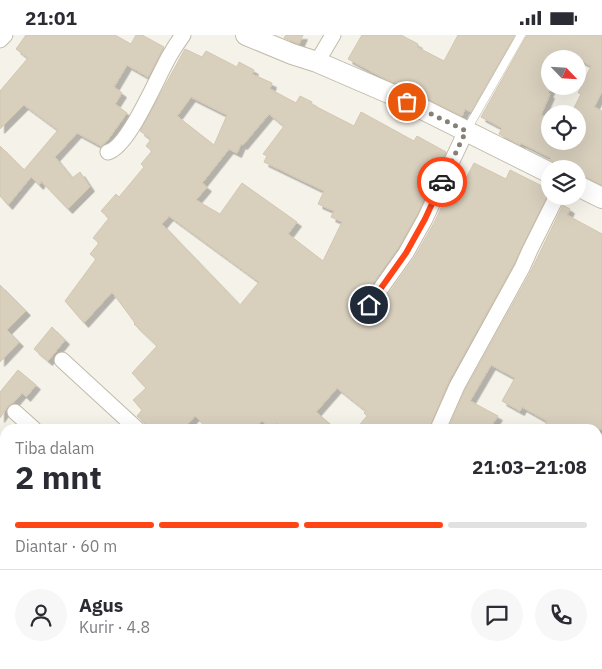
<!DOCTYPE html>
<html lang="id">
<head>
<meta charset="utf-8">
<style>
  :root { --surface:#fff; --page:#f7f7f7; --text:#2b2b33; --muted:#7c7c81; --line:#e1e1e2; --accent:#ff4416 }
  body { margin:0; font-family:"IBM Plex Sans",sans-serif; background:var(--page); color:var(--text); height:100vh; display:flex; flex-direction:column; font-size:19px; white-space:nowrap }
  * { box-sizing:border-box; margin:0 }
  p { font-size:16px; color:var(--muted) }
  .icon { flex:none; width:28px; height:28px; fill:none; stroke:currentColor; stroke-width:2; stroke-linecap:round; stroke-linejoin:round }
  .map { position:relative; flex:1; overflow:hidden }
  .drawer { position:absolute; left:0px; top:389px; width:602px; height:246px; display:flex; flex-direction:column; background:var(--surface); border-radius:15px 15px 0 0; box-shadow:0 5px 20px #0002 }
  .drawer>* { flex:none }
  .needle { width:32px; rotate:115deg }
  .controls { position:absolute; left:541px; top:15px; display:grid; gap:10px }
  .controls a { display:grid; place-items:center; width:45px; height:45px; border-radius:50%; background:var(--surface); box-shadow:0 5px 20px #0002; font-size:25px }
  .pin { position:absolute; display:grid; place-items:center; width:42px; height:42px; color:#fff; margin:-21px; border:2px solid #fff; border-radius:50%; box-shadow:0 1px 5px #0007 }
  .courier { position:absolute; display:grid; place-items:center; width:50px; height:50px; margin:-25px; border:4px solid #ff4416; border-radius:50%; background:#fff; color:#222; box-shadow:0 1px 6px #0007 }
  .overview em { font-style:normal; font-weight:700 }
  .overview div { display:flex; flex-direction:column-reverse }
  .overview { display:flex; align-items:center; justify-content:space-between; height:85px; padding:0 15px }
  h1 { font-size:32px; font-weight:700; line-height:38px }
  .bar { display:grid; grid-template-columns:repeat(4,1fr); gap:8px 5px; align-content:center; height:60px; padding:0 15px }
  .bar i { height:6px; border-radius:4px; background:var(--line) }
  .bar .active { background:var(--accent) }
  .bar p { grid-column:span 4 }
  .line { display:flex; align-items:center; gap:12px; padding:0 15px; border-top:1px solid var(--line) }
  .line div { flex:1 }
  .round { display:grid; place-items:center; flex:none; width:52px; height:52px; border-radius:26px; background:var(--page) }
  .status { display:flex; justify-content:space-between; align-items:center; height:35px; padding:0 25px; background:var(--surface); direction:ltr }
  .status svg { height:14px; fill:currentColor }
  .map>svg:first-child { display:block }
  .building { fill:#d8cfbd; stroke:#d3c7b0; fill-rule:evenodd; filter:url(#shadow) }
  .lines { fill:none; stroke-linecap:round; stroke-linejoin:round }
  .service-casing { stroke:#c2bbaa; stroke-width:9 }
  .minor-casing { stroke:#c2bbaa; stroke-width:17 }
  .tertiary-casing { stroke:#c2bbaa; stroke-width:22 }
  .service { stroke:#fff; stroke-width:8 }
  .minor { stroke:#fff; stroke-width:15 }
  .tertiary { stroke:#fff; stroke-width:20 }
  .done { stroke:#868075; stroke-width:5; stroke-dasharray:0 9 }
  .route { stroke:#ff4416; stroke-width:6 }
</style>
</head>
<body>
<div class="status"><b>21:01</b><svg viewBox="0 0 49 12"><path d="M0 12V9h3v3zM5 12V6h3v6zM10 12V3h3v9zM15 12V0h3v12zM26 1h20v11H26zM47 4h2v5h-2z"/></svg></div>
<div class="map">
<svg width="602" height="634" viewBox="0 0 602 634">
  <defs>
    <filter id="shadow"><feDropShadow dx="4.5" dy="4.5" stdDeviation="0" flood-color="#0004"/></filter>
  </defs>
  <rect width="100%" height="100%" fill="#f5f2e9"/>
  <g class="building">
    <polygon points="26,0 115,0 131,9 136,0 142,0 164,12 148,42 127,30 114,52 122,58 115,69 127,78 107,106 101,111 77,98 55,122 72,143 80,137 90,152 68,174 41,146 39,150 31,142 8,170 0,161 0,111 24,135 58,95 24,70 0,94 0,56 28,23 16,14"/>
    <polygon points="286,0 303,0 299,9 284,3"/>
    <polygon points="362,0 401,0 418,9 417,12 444,26 458,0 515,0 471,77 465,74 462,81 376,39 348,24"/>
    <path d="M527 0H602V56L594 72 602 76V150L578 139V134H561L556 128 550 125 551 123 521 108 520 110 499 99 502 93 481 82ZM567 18 591 31 578 58 581 59 571 79H578V106H550V84L541 80 550 59 548 58 550 55V24H564Z"/>
    <path d="M185 14 202 22 206 16 237 32 239 27 254 35 252 39 272 48 270 54 296 68 300 61 312 67 311 69 354 91 361 77 414 106 417 101 446 117 417 180 398 213 361 265 360 273 364 278 372 279 377 275 414 223 434 188 455 143 464 147 474 128 506 144 510 135 550 155 514 229 449 346 429 394H356L367 381 364 378 366 376 337 353 316 377 336 394H284L277 388 271 394 262 386 254 394H208L195 381 183 394H146L144 387 137 381 142 375 133 365 146 353 132 338 157 311 134 289 135 288 112 257 84 288 65 266 96 224 90 219 99 208 93 203 109 183 101 176 116 159 119 162 144 132 141 129 152 116 146 111 151 104 140 96ZM191 62 227 80 214 110 177 81ZM269 79 284 91 263 119 267 121 264 127 324 156 318 169 334 176 331 182 342 187 323 226 288 199 297 187 242 148 220 179 196 165 207 152 202 148 229 114 237 118 241 109 243 110ZM169 181 259 247 240 270 162 189Z"/>
    <polygon points="563,170 570,174 567,180 602,199 602,394 543,394 547,386 522,372 520,376 502,366 515,343 491,330 470,366 498,381 489,394 448,394 465,355 530,238"/>
    <polygon points="0,250 26,276 7,295 19,307 0,327"/>
    <polygon points="52,292 65,305 48,326 34,314"/>
    <polygon points="18,335 36,350 26,362 22,358 13,368 8,371 0,383 0,357"/>
  </g>
  <g class="lines">
    <g class="service-casing">
      <polyline id="service" points="466,96 521,0"/>
    </g>
    <g class="minor-casing">
      <g id="minor">
        <polyline points="0,5 5,0"/>
        <polyline points="317,27 333,0"/>
        <path d="M108 117C129 112 158 40 170 20 174 13 178 7 183 0"/>
        <polyline points="369,270 406,218 425,184 466,96"/>
        <polyline points="62,325 137,394"/>
        <polyline points="15,377 34,394"/>
        <polyline points="438,394 457,351 522,233 530,215 557,161"/>
        <polyline points="598,444 602,438"/>
        <polyline points="0,445 5,449"/>
        <polyline points="0,535 5,539"/>
        <polyline points="108,630 112,634"/>
        <polyline points="416,630 421,634"/>
        <polyline points="170,634 174,630"/>
        <polyline points="327,634 330,630"/>
        <polyline points="438,634 442,630"/>
      </g>
    </g>
    <g class="tertiary-casing">
      <g id="tertiary">
        <polyline points="246,0 292,19 317,27 398,62 550,138"/>
        <polyline points="578,151 602,163"/>
      </g>
    </g>
    <use href="#service" class="service"/>
    <use href="#minor" class="minor"/>
    <use href="#tertiary" class="tertiary"/>
  </g>
  <g class="lines">
    <polyline class="done" points="407,67 466,96 442,147"/>
    <polyline class="route" points="369,270 406,218 425,184 442,147"/>
  </g>
</svg>
<div class="controls">
<a><svg class="needle" viewBox="-14 -14 28 28"><path d="M0-13l5 13h-10z" fill="#e53935"/><path d="M0 13l5-13h-10z" fill="#7c7c81"/></svg></a>
<a><svg class="icon" aria-label="locate" viewBox="0 0 24 24"><circle cx="12" cy="12" r="6"/><path d="M12 2v4M12 18v4M2 12h4M18 12h4"/></svg></a>
<a><svg class="icon" aria-label="layers" viewBox="0 0 24 24"><path d="M12 4l9 5-9 5-9-5zM3 14l9 5 9-5"/></svg></a>
</div>
<div class="pin" style="left:407px;top:67px;background:#ea580c"><svg class="icon" aria-label="bag" viewBox="0 0 24 24"><path d="M5 8h14l-1 12H6zM9 8a3 3 0 0 1 6 0"/></svg></div>
<div class="pin" style="left:369px;top:270px;background:#1f2937"><svg class="icon" aria-label="home" viewBox="0 0 24 24"><path d="M3 11l9-7 9 7M6 9v11h12V9"/></svg></div>
<div class="courier" style="left:442px;top:147px"><svg class="icon" aria-label="car" viewBox="0 0 24 24"><path d="M5 17H2v-5l4-1 3-4h7l3 4 3 1v5h-3M9 17h6M6 11h13"/><circle cx="7" cy="17" r="2"/><circle cx="17" cy="17" r="2"/></svg></div>
<section class="drawer">
<div class="overview"><div><h1>2 mnt</h1><p>Tiba dalam</p></div><em>21:03–21:08</em></div>
<div class="bar"><i class="active"></i><i class="active"></i><i class="active"></i><i></i><p>Diantar · 60 m</p></div>
<div class="line" style="height:90px"><a class="round"><svg class="icon" aria-label="person" viewBox="0 0 24 24"><circle cx="12" cy="8" r="4"/><path d="M4 21q1-7 8-7t8 7"/></svg></a><div><b>Agus</b><p>Kurir · 4.8</p></div><a class="round"><svg class="icon" aria-label="chat" viewBox="0 0 24 24"><path d="M4 5h16v11H9l-5 4z"/></svg></a><a class="round"><svg class="icon" aria-label="phone" viewBox="0 0 24 24"><path d="M5 4h4l2 5-3 2q2 4 5 5l2-3 5 2v4C11 20 4 13 5 4z"/></svg></a></div>
</section>
</div>
</body>
</html>
